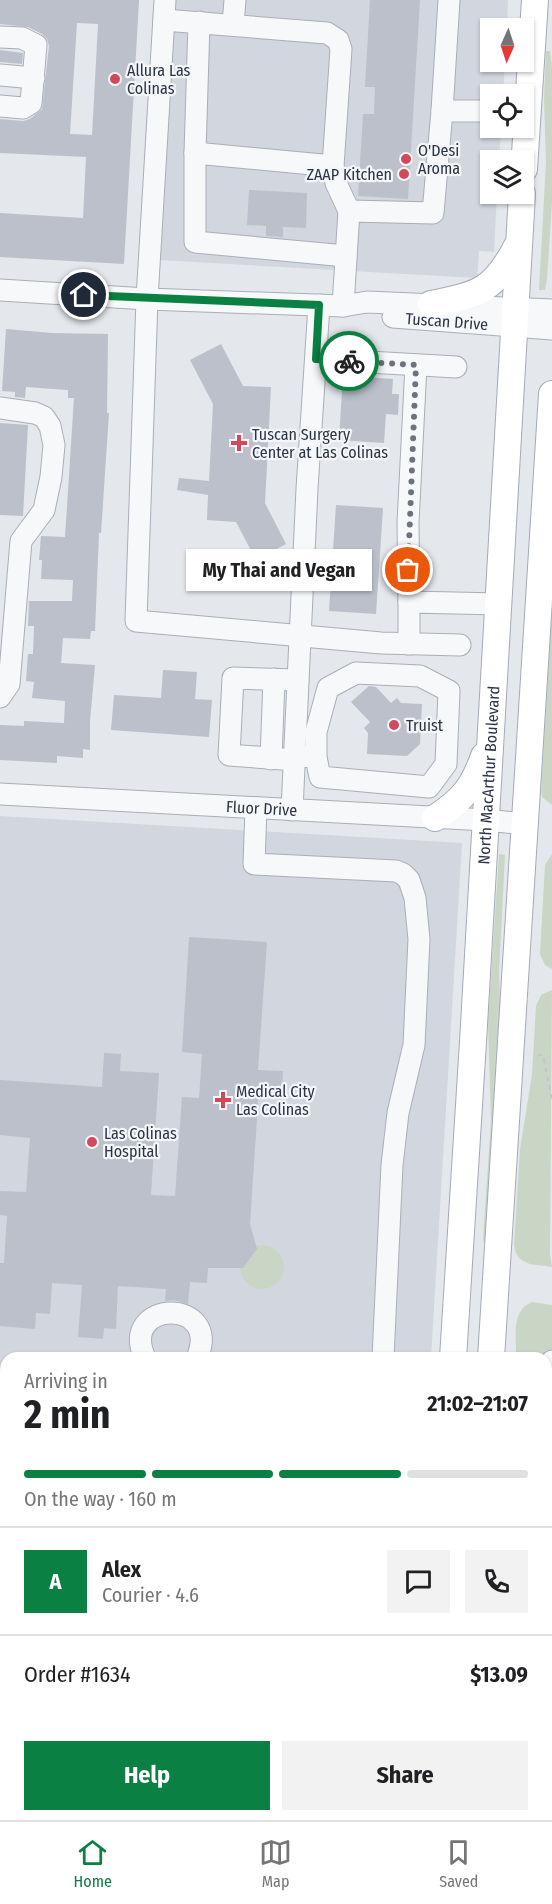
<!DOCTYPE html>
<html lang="en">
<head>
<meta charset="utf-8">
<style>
  :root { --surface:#fff; --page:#f2f2f2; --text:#202124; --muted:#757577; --line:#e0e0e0; --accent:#0b8043 }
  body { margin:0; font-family:"Fira Sans Condensed",sans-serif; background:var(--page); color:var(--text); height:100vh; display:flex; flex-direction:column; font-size:22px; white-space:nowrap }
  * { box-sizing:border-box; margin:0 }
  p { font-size:20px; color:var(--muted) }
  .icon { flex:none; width:33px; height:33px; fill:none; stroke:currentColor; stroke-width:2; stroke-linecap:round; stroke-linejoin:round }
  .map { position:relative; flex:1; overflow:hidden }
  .drawer { position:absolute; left:0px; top:1352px; width:552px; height:470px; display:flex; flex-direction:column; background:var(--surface); border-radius:18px 18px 0 0; box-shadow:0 2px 4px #0004 }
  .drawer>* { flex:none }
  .needle { width:39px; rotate:183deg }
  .controls { position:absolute; left:480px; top:18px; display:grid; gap:12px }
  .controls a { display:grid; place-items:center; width:54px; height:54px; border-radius:0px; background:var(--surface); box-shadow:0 2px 4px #0004; font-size:30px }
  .pin { position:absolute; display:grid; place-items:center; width:51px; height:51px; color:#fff; margin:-26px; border:3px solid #fff; border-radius:50%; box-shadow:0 2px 6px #0007 }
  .courier { position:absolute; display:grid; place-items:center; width:60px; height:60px; margin:-30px; border:4px solid #0b8043; border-radius:50%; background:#fff; color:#222; box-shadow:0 2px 8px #0007 }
  .bubble { position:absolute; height:42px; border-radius:0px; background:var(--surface); box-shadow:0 2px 4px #0004; font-size:20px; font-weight:700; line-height:42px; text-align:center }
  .overview em { font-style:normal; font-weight:700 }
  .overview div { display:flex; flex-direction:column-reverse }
  .overview { display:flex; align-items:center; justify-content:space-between; height:102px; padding:0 24px }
  h1 { font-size:39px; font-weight:700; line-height:45px }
  .bar { display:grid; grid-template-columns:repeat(4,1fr); gap:9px 6px; align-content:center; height:72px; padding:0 24px }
  .bar i { height:8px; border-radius:4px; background:var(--line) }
  .bar .active { background:var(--accent) }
  .bar p { grid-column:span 4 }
  .line { display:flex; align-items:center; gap:15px; padding:0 24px; border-top:2px solid var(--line) }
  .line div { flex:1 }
  .round { display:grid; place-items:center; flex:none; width:63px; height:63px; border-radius:0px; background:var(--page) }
  .cta { display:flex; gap:12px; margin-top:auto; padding:12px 24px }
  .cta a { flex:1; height:69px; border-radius:0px; background:var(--accent); color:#fff; font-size:24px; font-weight:700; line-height:69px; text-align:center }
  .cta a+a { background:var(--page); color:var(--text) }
  .dock { display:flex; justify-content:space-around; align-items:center; height:84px; border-top:2px solid var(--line); background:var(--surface); font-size:16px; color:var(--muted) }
  .dock a { display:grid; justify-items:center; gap:3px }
  .dock .active { color:var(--accent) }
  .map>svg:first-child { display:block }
  .built { fill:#d2d6de }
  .green { fill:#c9d6c5 }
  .building { fill:#bbc0ca; fill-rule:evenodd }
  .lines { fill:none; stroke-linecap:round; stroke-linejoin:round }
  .minor-casing { stroke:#a9aeb7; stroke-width:23 }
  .major-casing { stroke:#a3abb8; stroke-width:28 }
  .highway-casing { stroke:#8b94a3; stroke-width:32 }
  .path { stroke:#c2c5cb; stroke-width:2; stroke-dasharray:4.5 4.5; stroke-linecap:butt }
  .minor { stroke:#f7f8fa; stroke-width:21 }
  .major { stroke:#fff; stroke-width:26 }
  .highway { stroke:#fff; stroke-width:30 }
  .done { stroke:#6c737f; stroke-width:6; stroke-dasharray:0 10.8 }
  .route { stroke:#0b8043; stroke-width:8 }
  .poi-dot { fill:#d1495b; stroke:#f4f6f9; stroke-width:2 }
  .labels { text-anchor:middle; stroke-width:4.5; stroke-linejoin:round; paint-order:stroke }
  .poi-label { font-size:16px; fill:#2b3445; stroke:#f4f6f9; text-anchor:start }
  .street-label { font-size:16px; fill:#2b3445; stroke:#f4f6f9 }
</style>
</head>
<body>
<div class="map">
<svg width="552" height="1820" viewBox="0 0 552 1820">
  <rect width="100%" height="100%" fill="#e4e7ec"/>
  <g class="built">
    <polygon points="173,0 508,0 507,28 490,28 490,62 505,62 503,94 490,94 490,128 501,128 499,160 490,160 490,194 497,194 494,252 479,251 477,278 159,260"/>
    <polygon points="0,816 462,843 431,1357 6,1358 6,1475 0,1471"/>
  </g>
  <g class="green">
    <polygon points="546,51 550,51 552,67 552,201 547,280 545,290 539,290 546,162 544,99"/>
    <polygon points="552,607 552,805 542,797 541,792"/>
    <polygon points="499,854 505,855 499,972 501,1030 489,1244 484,1243 483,1238 491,1121 488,1022"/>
    <polygon points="552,854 552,969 545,965 540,954 545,865"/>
    <path d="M552 990 550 1255 552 1267C535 1264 517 1267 514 1245L520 1149 532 1075 536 1006 541 995Z"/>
    <circle cx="262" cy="1267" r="22"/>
    <path d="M532 1302 552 1305V1352L546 1358 516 1357C517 1338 510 1311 532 1302Z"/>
    <polygon points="546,1477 552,1481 552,1589 546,1593"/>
    <polygon points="280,1815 366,1815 358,1820 273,1820"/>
  </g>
  <g class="building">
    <path d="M0 0H139L124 264 0 257V213L83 218 86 157 0 153V119L23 121 30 119 42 109 49 46 47 39 42 34 28 27 0 24ZM77 23 98 24 92 135 70 134Z"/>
    <polygon points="370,0 420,0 408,199 358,196 363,114 374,114 375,87 365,87"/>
    <polygon points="0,50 23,53 22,64 0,62"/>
    <polygon points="249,190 307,193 306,228 283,227 283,237 266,236 266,226 247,225"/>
    <polygon points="6,329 52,333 108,334 107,413 109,413 101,533 99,533 95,631 91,631 90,639 63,638 61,663 95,665 90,721 90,750 83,749 83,758 57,756 57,763 0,760 0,725 24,726 24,721 64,723 65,701 32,698 34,682 26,681 28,654 33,654 34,626 28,626 29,601 72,601 73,580 41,579 42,560 39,560 41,536 65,537 74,398 68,398 68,390 26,387 25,398 15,397 15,392 2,391"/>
    <polygon points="221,344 243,386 271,387 265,503 286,544 256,560 236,522 207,520 208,495 177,490 179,478 209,481 213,404 190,360"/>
    <polygon points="343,376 393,379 392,394 399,394 398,415 386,414 384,443 339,440"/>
    <polygon points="0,423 28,425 23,516 0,515"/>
    <polygon points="336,505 383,508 376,614 329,611"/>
    <polygon points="163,670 197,672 195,699 212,700 209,737 111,730 114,695 161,698"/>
    <polygon points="369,686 376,687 391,703 397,698 401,703 422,704 420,744 407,756 367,754 368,733 364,728 370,722 351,702"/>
    <polygon points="189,937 267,942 258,1070 283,1071 282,1090 259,1088 250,1224 257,1249 243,1268 208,1268 207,1283 190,1282 188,1304 173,1300 165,1301 166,1289 118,1286 116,1329 104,1328 103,1339 78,1337 82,1285 52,1283 50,1314 36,1313 35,1329 0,1326 0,1263 4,1263 7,1216 0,1215 0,1191 26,1192 30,1138 0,1135 0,1080 102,1087 104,1053 121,1054 120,1071 159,1073 151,1195 175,1196 182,1097 199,1098 202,1054 182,1052"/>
  </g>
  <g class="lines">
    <g class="minor-casing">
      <g id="minor">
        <polyline points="165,0 147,299 136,621 381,643 460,645"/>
        <polyline points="164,20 327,33 338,40 341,49 333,166 336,183 349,211"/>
        <polyline points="199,22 195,153 333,166"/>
        <polyline points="233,25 235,0"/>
        <polyline points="0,37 22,38 36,45 31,103 23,108 0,106"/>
        <polyline points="0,75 34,78"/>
        <polyline points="442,111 449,0"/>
        <polyline points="195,153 195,242 346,256"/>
        <polyline points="0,290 147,299 343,306 367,302 552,310"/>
        <polyline points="343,306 349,211 433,213 442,111 490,111"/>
        <path id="s1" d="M393 317 552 329"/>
        <polyline points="316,359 456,367"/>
        <polyline points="0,408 35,413 44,417 50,426 54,445 51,477 44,510 21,541 9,684 0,697"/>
        <polyline points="409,602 408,523 416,365"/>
        <polyline points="409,644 409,602 499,604"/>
        <polyline points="295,756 316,757 320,777 429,787 446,764 449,691 420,676 356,673 328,688 316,732 316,757"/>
        <polyline points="271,759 274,679"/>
        <polyline points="295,760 229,755 233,678 298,680"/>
        <path id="s2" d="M0 794 486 820 525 824"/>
        <polyline points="256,808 254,864 396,871 403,874 409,880 415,898 419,939 414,1045 398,1113 392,1165 383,1358"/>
        <polyline points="292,810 307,489 319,305"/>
        <path d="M145 1358C118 1299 223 1297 197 1358"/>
        <polyline points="546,1441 552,1361"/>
        <polyline points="0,1450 6,1454"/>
        <polyline points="546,1468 552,1473"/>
      </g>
    </g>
    <g class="major-casing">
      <g id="major">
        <polyline points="524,169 535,0"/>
        <path d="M431 304C479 294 493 292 517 246"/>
        <path d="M435 818C463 800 473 787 484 756"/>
        <path id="s3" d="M453 1358 473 1042 522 194"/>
        <polyline points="491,1358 552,394"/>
        <polyline points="546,1615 552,1611"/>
        <polyline points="252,1820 259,1815"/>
        <polyline points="465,1820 465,1815"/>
      </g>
    </g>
    <g class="highway-casing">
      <g id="highway">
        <polyline points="546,1719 552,1715"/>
        <polyline points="546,1785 552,1781"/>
        <polyline points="405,1820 412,1815"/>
        <polyline points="497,1820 504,1815"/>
      </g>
    </g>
    <polyline class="path" points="538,1055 543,1055 552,1100"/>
    <use href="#minor" class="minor"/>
    <use href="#major" class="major"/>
    <use href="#highway" class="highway"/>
  </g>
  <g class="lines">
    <polyline class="done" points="349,361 416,365 408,570"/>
    <polyline class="route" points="84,295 319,305 316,359 349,361"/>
  </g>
  <g class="poi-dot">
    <circle cx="115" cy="79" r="6"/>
    <circle cx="406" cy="159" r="6"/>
    <circle cx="404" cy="174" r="6"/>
    <path d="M236 434h6v6h6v6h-6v6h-6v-6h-6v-6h6z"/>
    <circle cx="394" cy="725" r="6"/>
    <path d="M220 1091h6v6h6v6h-6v6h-6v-6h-6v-6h6z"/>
    <circle cx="92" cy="1142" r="6"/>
  </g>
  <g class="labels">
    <g class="poi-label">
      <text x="127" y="76">Allura Las<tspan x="127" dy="18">Colinas</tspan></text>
      <text x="418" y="156">O'Desi<tspan x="418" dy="18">Aroma</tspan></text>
      <text x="392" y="180" text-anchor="end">ZAAP Kitchen</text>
      <text x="252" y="440">Tuscan Surgery<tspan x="252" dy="18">Center at Las Colinas</tspan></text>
      <text x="406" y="731">Truist</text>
      <text x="236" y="1097">Medical City<tspan x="236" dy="18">Las Colinas</tspan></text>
      <text x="104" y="1139">Las Colinas<tspan x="104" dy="18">Hospital</tspan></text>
    </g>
    <g class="street-label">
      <text dy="6" stroke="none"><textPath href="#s1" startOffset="54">Tuscan Drive</textPath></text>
      <text dy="6" stroke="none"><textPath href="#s3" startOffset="584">North MacArthur Boulevard</textPath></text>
      <text dy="6" stroke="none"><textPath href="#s2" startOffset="262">Fluor Drive</textPath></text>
    </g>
  </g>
</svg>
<div class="controls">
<a><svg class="needle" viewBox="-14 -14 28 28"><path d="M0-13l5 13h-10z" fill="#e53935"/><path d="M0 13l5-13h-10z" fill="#757577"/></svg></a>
<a><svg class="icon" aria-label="locate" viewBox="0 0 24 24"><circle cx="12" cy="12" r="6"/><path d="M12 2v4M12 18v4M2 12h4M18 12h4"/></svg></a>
<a><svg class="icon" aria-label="layers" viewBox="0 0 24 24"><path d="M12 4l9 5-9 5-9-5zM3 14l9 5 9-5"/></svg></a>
</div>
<div class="pin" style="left:408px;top:570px;background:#ea580c"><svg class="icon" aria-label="bag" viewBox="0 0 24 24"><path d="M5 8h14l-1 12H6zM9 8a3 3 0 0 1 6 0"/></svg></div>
<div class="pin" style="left:84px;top:295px;background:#1f2937"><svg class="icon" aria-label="home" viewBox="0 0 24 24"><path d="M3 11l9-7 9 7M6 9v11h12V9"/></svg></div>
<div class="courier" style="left:349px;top:361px"><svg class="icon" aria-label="bike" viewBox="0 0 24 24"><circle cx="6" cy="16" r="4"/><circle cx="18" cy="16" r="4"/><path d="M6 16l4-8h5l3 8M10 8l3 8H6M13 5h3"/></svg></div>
<div class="bubble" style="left:186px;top:549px;width:186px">My Thai and Vegan</div>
<section class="drawer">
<div class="overview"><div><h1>2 min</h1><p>Arriving in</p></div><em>21:02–21:07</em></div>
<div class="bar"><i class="active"></i><i class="active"></i><i class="active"></i><i></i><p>On the way · 160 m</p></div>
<div class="line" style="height:108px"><b class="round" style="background:var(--accent);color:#fff">A</b><div><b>Alex</b><p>Courier · 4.6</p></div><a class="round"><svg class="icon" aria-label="chat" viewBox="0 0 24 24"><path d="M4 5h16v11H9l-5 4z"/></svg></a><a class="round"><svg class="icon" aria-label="phone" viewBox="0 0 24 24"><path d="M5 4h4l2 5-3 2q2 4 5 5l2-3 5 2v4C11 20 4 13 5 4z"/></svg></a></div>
<div class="line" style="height:78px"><div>Order #1634</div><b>$13.09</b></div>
<div class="cta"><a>Help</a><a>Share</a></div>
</section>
</div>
<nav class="dock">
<a class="active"><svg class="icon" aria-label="home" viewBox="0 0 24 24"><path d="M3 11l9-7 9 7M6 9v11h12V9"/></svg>Home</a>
<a><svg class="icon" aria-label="map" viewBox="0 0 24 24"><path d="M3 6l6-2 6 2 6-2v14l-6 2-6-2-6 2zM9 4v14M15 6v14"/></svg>Map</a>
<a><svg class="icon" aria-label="saved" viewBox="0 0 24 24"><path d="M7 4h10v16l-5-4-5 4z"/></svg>Saved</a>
</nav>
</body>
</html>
